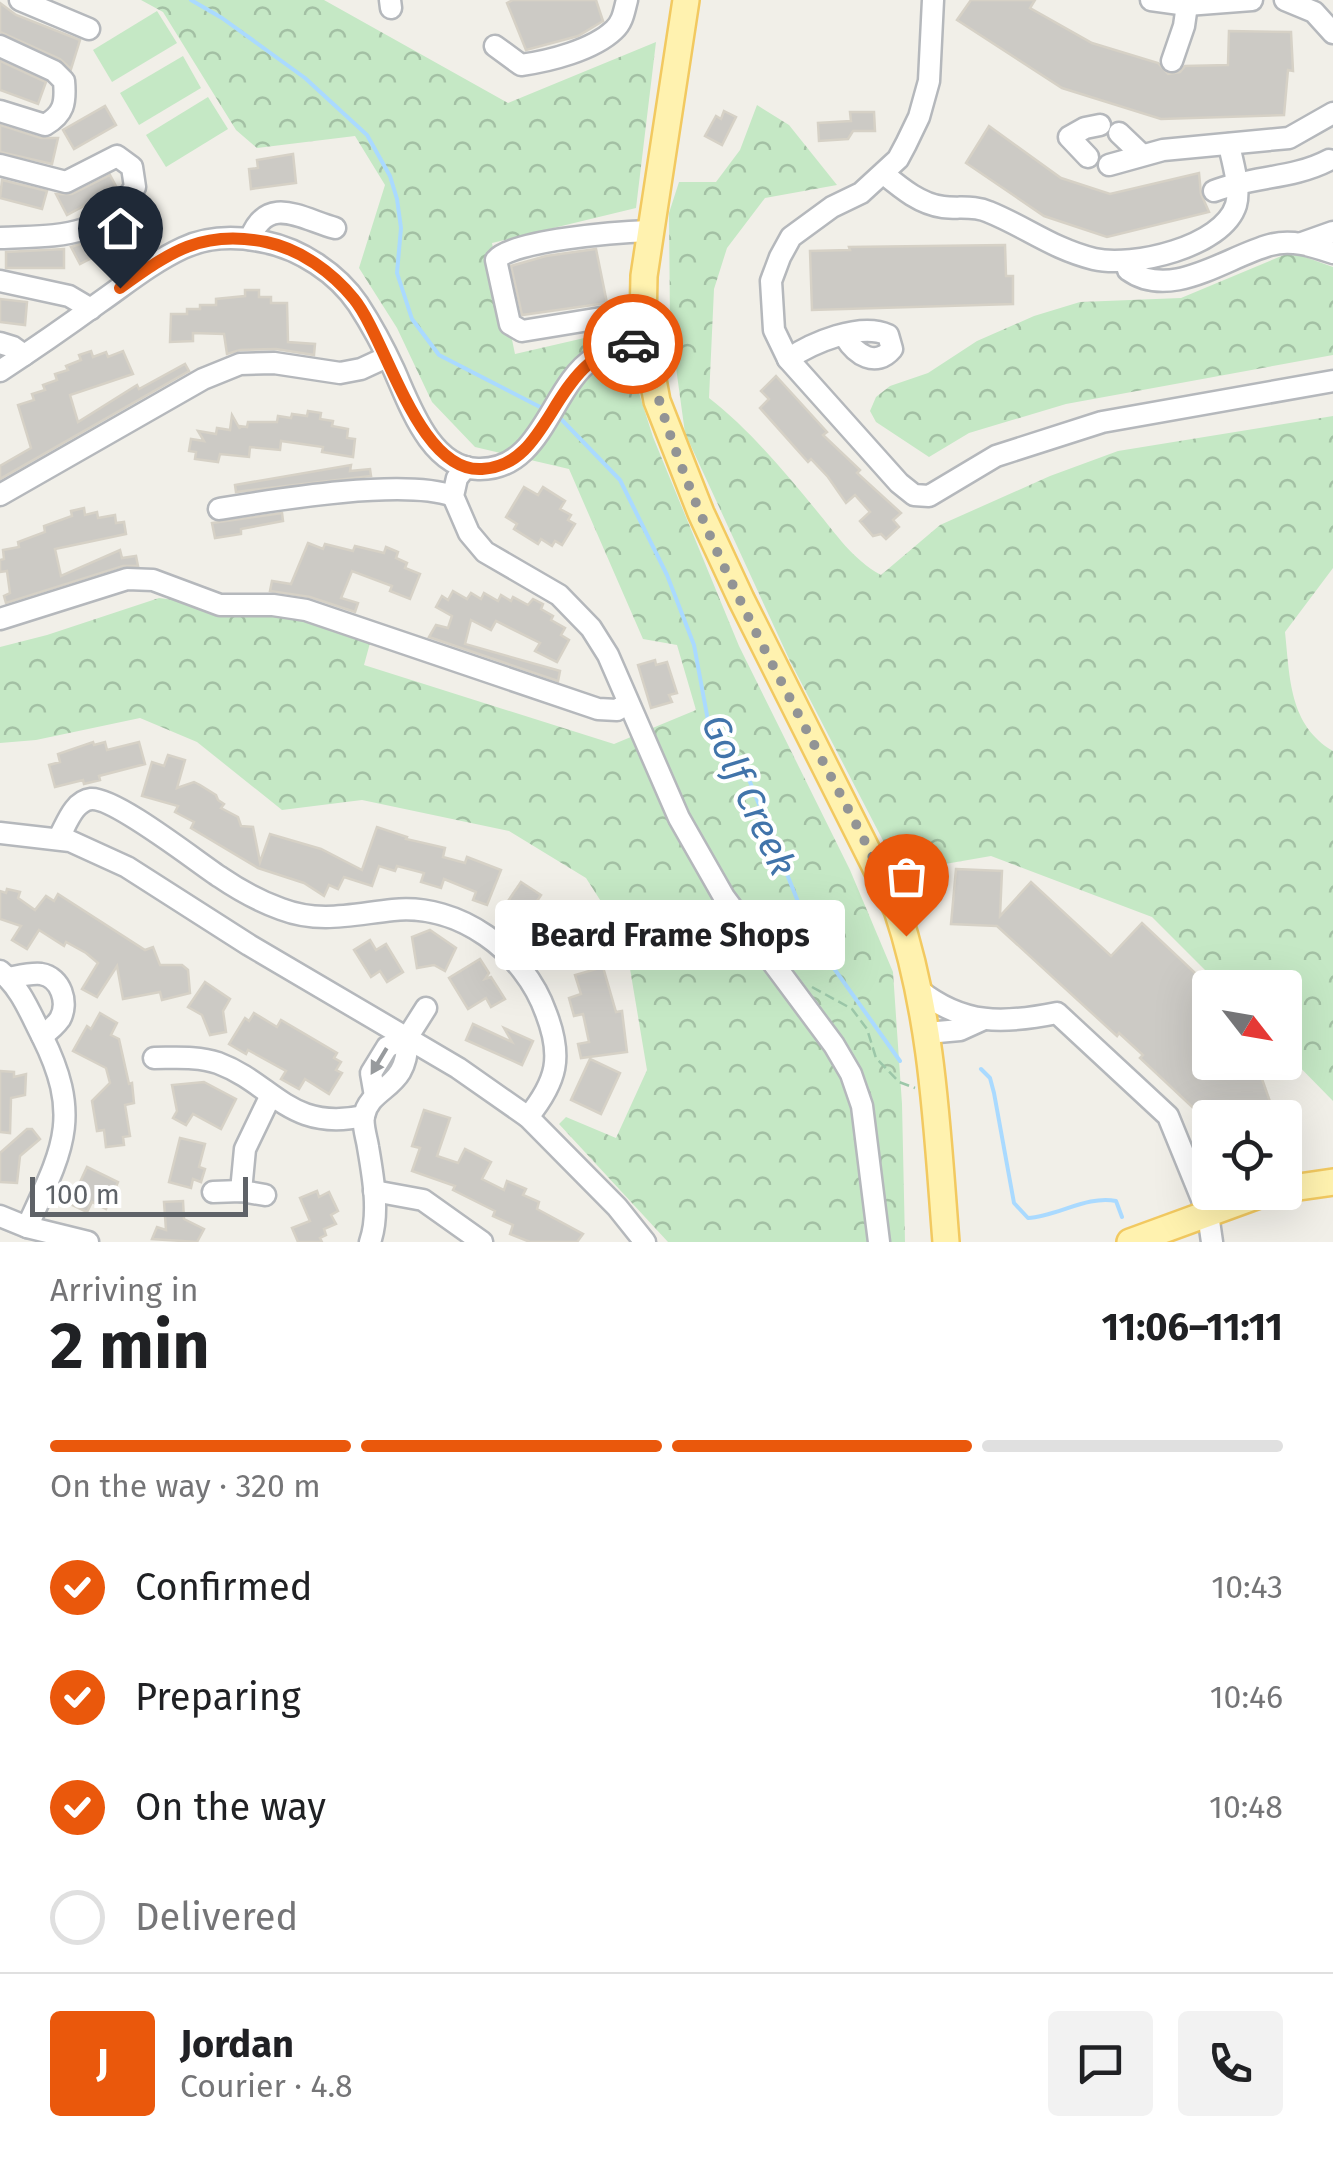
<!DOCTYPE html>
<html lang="en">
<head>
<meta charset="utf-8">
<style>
  :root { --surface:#fff; --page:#f2f2f2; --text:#202124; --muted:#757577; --line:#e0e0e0; --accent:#ea580c }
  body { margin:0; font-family:"Fira Sans",sans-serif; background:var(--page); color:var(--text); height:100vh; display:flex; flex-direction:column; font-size:38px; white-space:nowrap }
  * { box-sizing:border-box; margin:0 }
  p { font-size:32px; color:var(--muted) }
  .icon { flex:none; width:55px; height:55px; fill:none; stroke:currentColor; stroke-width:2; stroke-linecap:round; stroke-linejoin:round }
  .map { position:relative; height:1242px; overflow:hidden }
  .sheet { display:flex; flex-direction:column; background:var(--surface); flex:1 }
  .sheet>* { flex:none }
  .needle { width:65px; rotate:121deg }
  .controls { position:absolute; left:1192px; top:970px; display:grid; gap:20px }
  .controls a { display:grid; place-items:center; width:110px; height:110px; border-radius:10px; background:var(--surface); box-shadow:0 10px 40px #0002; font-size:50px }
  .scale { position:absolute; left:30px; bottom:25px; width:218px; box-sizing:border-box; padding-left:10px; border:5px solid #5f6368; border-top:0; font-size:28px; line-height:35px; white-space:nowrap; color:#5f6368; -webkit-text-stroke:8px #fff; paint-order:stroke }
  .pin { position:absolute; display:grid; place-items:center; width:85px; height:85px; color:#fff; margin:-102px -42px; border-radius:50% 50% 50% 0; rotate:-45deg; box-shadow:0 0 10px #0007 }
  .pin .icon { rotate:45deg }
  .courier { position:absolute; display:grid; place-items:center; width:100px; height:100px; margin:-50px; border:8px solid #ea580c; border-radius:50%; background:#fff; color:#222; box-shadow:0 2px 12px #0007 }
  .bubble { position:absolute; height:70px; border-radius:10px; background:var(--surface); box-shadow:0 10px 40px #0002; font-size:32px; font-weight:700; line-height:70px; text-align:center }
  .summary em { font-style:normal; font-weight:700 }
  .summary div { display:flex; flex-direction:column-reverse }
  .summary { display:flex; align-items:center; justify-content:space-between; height:170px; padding:0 50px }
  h1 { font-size:65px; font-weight:700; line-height:75px }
  .bar { display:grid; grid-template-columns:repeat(4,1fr); gap:15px 10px; align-content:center; height:120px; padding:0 50px }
  .bar i { height:12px; border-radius:8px; background:var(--line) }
  .bar .selected { background:var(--accent) }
  .bar p { grid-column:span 4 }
  .line { display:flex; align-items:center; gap:25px; padding:0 50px; border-top:2px solid var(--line) }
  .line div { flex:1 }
  .round { display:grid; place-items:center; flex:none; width:105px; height:105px; border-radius:10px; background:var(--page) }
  ol { padding:0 50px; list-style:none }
  li { display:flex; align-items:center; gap:30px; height:110px }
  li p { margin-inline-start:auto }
  li .icon { padding:10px; border-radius:50%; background:var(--accent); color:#fff; stroke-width:4 }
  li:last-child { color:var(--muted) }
  li i { width:55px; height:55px; border:5px solid var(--line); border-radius:50% }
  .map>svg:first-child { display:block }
  .forest { fill:url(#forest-crowns) }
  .garden { fill:#c5e8c5 }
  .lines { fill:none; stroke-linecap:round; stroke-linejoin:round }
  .stream { stroke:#aadaff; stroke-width:4 }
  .building { fill:#cccac5; stroke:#d6d1c6; stroke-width:2.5 }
  .minor-casing { stroke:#b5b8bc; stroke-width:25 }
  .major-casing { stroke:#f2c960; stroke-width:30 }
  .path { stroke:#9cc7a9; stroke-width:2.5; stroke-dasharray:10 5; stroke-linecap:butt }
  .minor { stroke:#fff; stroke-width:20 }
  .major { stroke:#fff2af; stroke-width:25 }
  .oneway { fill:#979a9d }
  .done { stroke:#929495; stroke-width:10; stroke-dasharray:0 18 }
  .route { stroke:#ea580c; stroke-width:12 }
  .labels { text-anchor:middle; stroke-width:8; stroke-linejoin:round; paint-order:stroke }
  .water-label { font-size:38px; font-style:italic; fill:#4174aa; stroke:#fff }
</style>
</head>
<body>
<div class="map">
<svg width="1333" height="1242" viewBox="0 0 1333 1242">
  <defs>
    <pattern id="forest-crowns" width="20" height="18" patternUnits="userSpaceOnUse" patternTransform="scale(2.5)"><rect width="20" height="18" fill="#c5e8c5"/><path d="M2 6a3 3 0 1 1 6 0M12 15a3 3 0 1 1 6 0" fill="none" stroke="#a3c0a4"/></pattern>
  </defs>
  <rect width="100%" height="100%" fill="#f1efe8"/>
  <g class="forest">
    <polygon points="141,0 324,0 508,103 656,42 636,208 492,243 515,354 619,330 653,437 739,646 850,870 893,972 902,1104 905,1242 668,1242 559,1124 566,1117 616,1138 647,1070 625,939 586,878 509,831 362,800 282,810 197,742 140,718 36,740 0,743 0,647 47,635 159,598 304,616 370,643 364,665 614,744 696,710 677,645 643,639 569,469 475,447 432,402 397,328 359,268 385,185 355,136 257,148 236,130 163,12"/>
    <path d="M757 105 789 125 837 185 765 198 727 248 714 289 709 398C749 429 784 471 816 510 837 535 852 559 881 575L940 525 1050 476 1118 451 1333 416V568L1285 632C1290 678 1289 725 1333 751V1101L1285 1052V988L1222 987 1152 917 991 856 945 864 905 883 790 661 685 433 670 324 669 213 679 182H716L740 150Z"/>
    <polygon points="1291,252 1333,267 1333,355 1066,404 969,433 929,457 876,422 870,411 876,397 890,386 928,373 977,341 1034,316 1080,302 1181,298"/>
  </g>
  <g class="garden">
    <polygon points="157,11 177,43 112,82 93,50"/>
    <polygon points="183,56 201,88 139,125 120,93"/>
    <polygon points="208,97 228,129 166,167 146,135"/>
  </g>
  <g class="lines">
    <g class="stream">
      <polyline points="191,0 222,18 305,78 367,135 390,176 397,199 401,228 397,273 412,319 439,355 540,407"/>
      <polyline points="560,418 620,480 667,575 694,645 709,726 748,777 813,939 900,1061"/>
      <path d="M981 1069 990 1078 994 1093 1014 1203 1028 1218C1057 1216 1088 1195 1116 1201L1122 1217"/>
    </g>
  </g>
  <g class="building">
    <polygon points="513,0 596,0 603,21 578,36 526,50 507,3"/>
    <polygon points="971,0 1035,0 1030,8 1092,43 1158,63 1168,74 1180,72 1185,66 1228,65 1229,31 1291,32 1293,71 1288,70 1284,115 1161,119 1062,88 957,20"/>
    <polygon points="0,3 16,15 80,40 71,69 60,59 0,32"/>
    <polygon points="0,61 46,82 38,104 0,90"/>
    <polygon points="105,106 116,125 74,149 63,130"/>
    <polygon points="724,111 736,117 722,145 705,136 716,116 721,119"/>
    <polygon points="850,112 874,112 875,131 853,131 848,139 819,141 818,123 851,121"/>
    <polygon points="0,125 41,138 58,138 52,164 0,152"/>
    <polygon points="989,126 1061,178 1110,194 1199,173 1201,194 1209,212 1107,237 1044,216 966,163"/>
    <polygon points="293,154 296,183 251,189 249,169 258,168 257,160"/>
    <polygon points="110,175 117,188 67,215 56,194 72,194"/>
    <polygon points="2,180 47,191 42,209 0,198"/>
    <polygon points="123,221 132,237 80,264 71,247 98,238"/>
    <polygon points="1005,245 1006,276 1013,276 1013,304 812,310 810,251 850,250 849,247"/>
    <polygon points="64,249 64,268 6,268 6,252"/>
    <polygon points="596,249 607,303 522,315 511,266 546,256"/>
    <polygon points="245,290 259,290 259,297 271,297 271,303 287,303 288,342 315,344 314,355 276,349 240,350 227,354 224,334 193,333 193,341 170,342 171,314 187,314 187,309 200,309 200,305 216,305 216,299 245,296"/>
    <polygon points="0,299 27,302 25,325 0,322"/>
    <polygon points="91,351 93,357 106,352 108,357 123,351 133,374 70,395 78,422 137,385 139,389 185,364 189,371 0,479 0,466 31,448 18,405 34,400 32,394 45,390 43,385 57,380 55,374 68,370 66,366 81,360 79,355"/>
    <polygon points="776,376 827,432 823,435 860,470 857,473 901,513 893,520 899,527 886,539 881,534 873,536 860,521 870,512 855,495 846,503 828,477 811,459 808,462 760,408 769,399 761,391"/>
    <polygon points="308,411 321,413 320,419 333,421 332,426 348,429 347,438 355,439 353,457 322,452 323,447 281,441 280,450 250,447 249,457 220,454 218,462 195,459 196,452 189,451 191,439 204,441 198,431 216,434 217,428 230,430 232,415 240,429 239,426 247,427 248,422 277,422 278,416 291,418 292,414 307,416"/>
    <polygon points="351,465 350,471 370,469 371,476 236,492 235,485"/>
    <polygon points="524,487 538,495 543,487 565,501 560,509 571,515 568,520 575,524 562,545 555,541 552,546 541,539 538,544 514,529 517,524 506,517"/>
    <polygon points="84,508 85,515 97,512 98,518 115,515 116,523 124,522 126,534 55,549 61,576 120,550 122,558 136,556 138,566 123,566 6,603 4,596 10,593 7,571 0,572 0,560 4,559 3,550 19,547 18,542 45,532 44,526 72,516 71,511"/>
    <polygon points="282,513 283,521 241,529 241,534 215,538 212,523"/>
    <polygon points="308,543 323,549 325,544 353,551 355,546 384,553 386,547 398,552 396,558 407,563 405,568 420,574 410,599 390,591 392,586 352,571 341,598 358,603 355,612 310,597 270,591 272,581 291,584"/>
    <polygon points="453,591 467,599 471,593 481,599 484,593 498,601 501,595 511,601 513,597 528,605 533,599 543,604 541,609 553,616 551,620 565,628 561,635 569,640 557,662 535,651 540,643 496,621 491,630 471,620 465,644 560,671 558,681 429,637 436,625 448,628 452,616 436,607 442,596 448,600"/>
    <polygon points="655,660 656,665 667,662 677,693 669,695 672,702 651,708 638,665"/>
    <polygon points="93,742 94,745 105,742 107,750 139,742 145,764 99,776 100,780 84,784 83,780 55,787 49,765 60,762 58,754"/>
    <polygon points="168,755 185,760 177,788 194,782 200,785 216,795 218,800 224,804 221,808 238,817 241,826 253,827 260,862 270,834 321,849 362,870 377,827 407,837 406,839 445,848 443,857 465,863 467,857 501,870 487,905 473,900 476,892 444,879 441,888 421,882 424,873 397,866 395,871 379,866 372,886 344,877 338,889 329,885 324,896 304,883 258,868 191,828 194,822 175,812 178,806 142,796 152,762 164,766"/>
    <polygon points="956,869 1002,871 1000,916 1031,882 1111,956 1142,923 1210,987 1210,1062 1223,1062 1229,1068 1256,1062 1273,1110 1251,1118 1204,1118 1140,1058 1143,1055 1119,1033 1117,1036 997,926 951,924"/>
    <polygon points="521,882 541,895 521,925 517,925 508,920 514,910 506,904"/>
    <polygon points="7,889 20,892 18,898 35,910 46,896 54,901 58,894 145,950 153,947 160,965 182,965 188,970 190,993 162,1000 160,992 123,999 117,966 97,997 82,989 98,963 86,953 66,942 64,946 39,930 27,949 12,940 21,926 0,919 0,891 6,893"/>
    <polygon points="559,925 582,951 562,968 535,938 546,929 550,933"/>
    <polygon points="430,930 456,948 445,971 434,965 417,968 412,937"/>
    <polygon points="370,940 376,950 386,944 403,972 387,982 380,971 371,977 354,950"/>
    <polygon points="480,959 489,973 485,979 491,977 505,999 491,1007 486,998 468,1009 449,978"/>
    <polygon points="603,967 616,1012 622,1011 627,1052 581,1058 578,1044 589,1042 583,1014 574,1016 569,998 581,994 575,975"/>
    <polygon points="205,982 230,999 223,1011 226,1032 210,1035 202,1015 188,1007"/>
    <polygon points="100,1013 117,1023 111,1035 119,1039 129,1084 132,1083 134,1103 125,1105 130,1136 123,1137 124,1145 106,1147 104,1130 97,1131 92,1101 110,1083 106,1068 73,1051 87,1026 91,1029"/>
    <polygon points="254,1013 277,1027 281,1020 337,1053 334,1058 341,1062 336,1070 342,1073 329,1094 305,1079 299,1089 281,1079 286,1071 248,1050 246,1054 229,1044 245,1018 249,1021"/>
    <polygon points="473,1024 512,1042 504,1028 533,1041 522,1065 466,1040"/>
    <polygon points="590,1059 620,1073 601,1114 571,1100"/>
    <polygon points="0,1071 14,1072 14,1077 26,1074 25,1095 11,1098 10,1133 0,1132"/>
    <polygon points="204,1082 236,1099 221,1129 193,1114 186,1125 173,1118 177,1111 172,1085"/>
    <polygon points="424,1110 450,1118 437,1156 458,1163 465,1149 491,1162 482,1179 504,1190 507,1181 526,1189 523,1195 539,1202 537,1209 583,1234 577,1242 530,1242 510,1234 513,1225 493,1216 495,1211 453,1190 455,1186 412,1171 420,1148 412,1146"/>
    <polygon points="27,1129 32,1129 40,1139 20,1156 17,1183 0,1182 0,1153"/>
    <polygon points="180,1138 205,1144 199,1167 205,1169 201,1182 193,1179 191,1188 169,1182"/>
    <polygon points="87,1167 118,1182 106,1209 92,1202 87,1212 70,1204"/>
    <polygon points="317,1191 319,1197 329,1192 338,1211 331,1215 336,1224 324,1229 326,1235 320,1238 322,1242 298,1242 292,1228 310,1221 300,1198"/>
    <polygon points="183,1201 184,1219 204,1229 197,1242 152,1239 157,1227 166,1230 164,1202"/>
  </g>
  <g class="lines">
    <g class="minor-casing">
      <g id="minor">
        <polyline points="20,0 89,29"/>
        <polyline points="390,0 391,8"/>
        <polyline points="933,0 929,81 919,117 906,144 898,159 861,193 832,207 791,237 780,257 771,281 774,330 788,359 899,483 914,495 929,496 996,456 1102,422 1333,381"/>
        <polyline points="1151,0 1187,5 1252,0"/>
        <polyline points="1285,0 1314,12 1333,33"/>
        <path d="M0 46 54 71 64 81C66 103 64 114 45 125L0 111"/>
        <path d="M495 46 521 65C550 61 593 50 614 30 623 22 624 11 627 0"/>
        <polyline points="1172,61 1184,26 1187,5"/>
        <polyline points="1119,133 1141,154"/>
        <polyline points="1088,157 1069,137 1085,128 1100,125"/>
        <path d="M0 165 66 182 117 156 132 167 135 187C99 241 57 235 0 238"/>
        <polyline points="1109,165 1163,150 1289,138 1333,113"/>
        <path d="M884 174C901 188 920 204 943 207 959 209 974 205 989 212 1026 227 1053 249 1094 259 1132 268 1223 247 1236 205 1241 187 1232 162 1229 144"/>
        <path d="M1214 191C1252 176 1293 179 1329 160"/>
        <path d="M250 239C267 194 300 218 335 228"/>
        <polyline points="1302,243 1333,232"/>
        <path d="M1128 270C1171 301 1226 257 1270 245 1292 239 1312 246 1333 253"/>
        <polyline points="0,281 69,296 91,309"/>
        <path d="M644 311 522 331 510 324 496 260C511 240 620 232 649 231"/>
        <polyline points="0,343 13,347 24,355"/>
        <path d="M788 359C812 343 860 322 888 335L892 349C876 368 856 355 845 337"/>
        <path d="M0 371C34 349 67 326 100 302 127 283 153 262 183 248 209 236 237 236 265 242 300 249 337 273 358 304 371 324 384 348 394 370 410 406 431 468 478 469 543 471 550 386 594 358 609 348 627 345 644 342"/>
        <polyline points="466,467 457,478 453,496 469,533 485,552 559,595 591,628 608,655 679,818 724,897 834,1045 851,1074 862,1106 879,1242"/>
        <polyline points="0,495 203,379 240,364 274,363 340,373 361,369 387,357"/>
        <path d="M219 509C274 500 403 478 453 496"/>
        <polyline points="0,619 127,579 153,580 220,605 273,605 306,610 598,709 617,710 628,703"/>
        <polyline points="0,833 70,841 127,867 249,945 458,1068 528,1117 617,1207 645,1242"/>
        <path d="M58 839C66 826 73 801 91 799 115 797 197 862 220 877 239 890 259 901 281 909 320 924 354 914 393 910 459 903 524 951 546 1013 563 1057 557 1081 528 1117"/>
        <path d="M0 971C21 988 30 1013 42 1036 83 1118 62 1151 27 1227"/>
        <path d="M8 978C19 976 30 973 41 974 61 977 69 1003 60 1019 55 1026 49 1031 42 1036"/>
        <path d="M919 990C963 1025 1003 1024 1057 1013L1168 1116 1208 1214 1212 1242"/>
        <polyline points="927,1033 960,1030 982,1020"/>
        <polyline points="407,1038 426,1008"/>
        <path d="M154 1058C175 1058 198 1056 218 1063 274 1084 289 1132 364 1116"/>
        <polyline points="375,1096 371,1073 387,1047 407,1038"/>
        <polyline points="241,1191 245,1149 270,1097"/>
        <polyline points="374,1191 423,1200 482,1242"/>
        <polyline points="213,1192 241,1191 265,1195"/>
        <polyline points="0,1216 27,1227 88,1242"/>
        <path d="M370 1242C380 1214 373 1176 368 1147 367 1139 362 1125 364 1116 370 1085 410 1090 407 1038"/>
      </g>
    </g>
    <g class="major-casing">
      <g id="major">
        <path d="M686 0 644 276 643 326 657 401 701 513 741 599 897 910C933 1018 937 1130 946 1242"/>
        <polyline points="1285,1189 1333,1182"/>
        <polyline points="1130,1242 1267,1192"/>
      </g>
    </g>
    <polyline class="path" points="812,987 852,1009 867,1029 876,1058 899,1082 915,1088"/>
    <use href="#minor" class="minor"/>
    <use href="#major" class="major"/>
  </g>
  <defs><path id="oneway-solid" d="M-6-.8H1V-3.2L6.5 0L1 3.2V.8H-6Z" transform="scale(2.5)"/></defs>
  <use class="oneway" href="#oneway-solid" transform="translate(379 1061) rotate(121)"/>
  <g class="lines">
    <path class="done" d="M633 344 644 342C676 488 752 625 820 756 851 815 884 873 906 936"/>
    <path class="route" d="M120 288C170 252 202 229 266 242 300 249 332 272 354 299 387 340 418 473 482 469 555 465 549 356 633 344"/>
  </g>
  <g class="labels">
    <g class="water-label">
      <text transform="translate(749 795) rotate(65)" y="13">Golf Creek</text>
    </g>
  </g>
</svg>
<div class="controls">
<a><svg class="needle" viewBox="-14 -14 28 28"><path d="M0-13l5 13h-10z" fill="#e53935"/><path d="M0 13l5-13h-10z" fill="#757577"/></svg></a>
<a><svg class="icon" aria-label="locate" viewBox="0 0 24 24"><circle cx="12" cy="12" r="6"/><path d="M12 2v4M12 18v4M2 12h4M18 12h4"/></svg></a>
</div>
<div class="scale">100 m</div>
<div class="pin" style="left:906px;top:936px;background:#ea580c"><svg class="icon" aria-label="bag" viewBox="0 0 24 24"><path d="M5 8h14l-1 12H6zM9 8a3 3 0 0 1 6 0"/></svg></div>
<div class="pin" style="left:120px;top:288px;background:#1f2937"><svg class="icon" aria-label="home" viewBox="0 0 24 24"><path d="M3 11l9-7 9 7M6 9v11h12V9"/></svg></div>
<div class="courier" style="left:633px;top:344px"><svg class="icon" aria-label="car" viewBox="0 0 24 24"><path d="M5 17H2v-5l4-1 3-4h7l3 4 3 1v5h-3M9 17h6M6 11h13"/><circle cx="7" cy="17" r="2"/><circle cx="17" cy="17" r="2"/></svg></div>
<div class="bubble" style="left:495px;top:900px;width:350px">Beard Frame Shops</div>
</div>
<section class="sheet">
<div class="summary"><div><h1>2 min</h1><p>Arriving in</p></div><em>11:06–11:11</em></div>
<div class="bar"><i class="selected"></i><i class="selected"></i><i class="selected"></i><i></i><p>On the way · 320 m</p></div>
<ol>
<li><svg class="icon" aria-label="check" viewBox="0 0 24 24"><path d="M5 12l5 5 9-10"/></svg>Confirmed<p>10:43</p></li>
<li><svg class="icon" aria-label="check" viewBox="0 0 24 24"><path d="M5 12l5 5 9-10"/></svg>Preparing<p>10:46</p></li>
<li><svg class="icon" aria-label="check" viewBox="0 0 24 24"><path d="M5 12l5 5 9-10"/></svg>On the way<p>10:48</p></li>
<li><i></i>Delivered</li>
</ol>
<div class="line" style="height:180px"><b class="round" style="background:var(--accent);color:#fff">J</b><div><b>Jordan</b><p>Courier · 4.8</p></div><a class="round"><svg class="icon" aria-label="chat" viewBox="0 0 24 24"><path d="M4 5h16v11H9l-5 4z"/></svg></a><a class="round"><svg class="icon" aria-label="phone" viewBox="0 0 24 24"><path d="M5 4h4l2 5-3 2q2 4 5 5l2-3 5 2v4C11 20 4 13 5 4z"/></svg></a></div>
</section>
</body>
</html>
